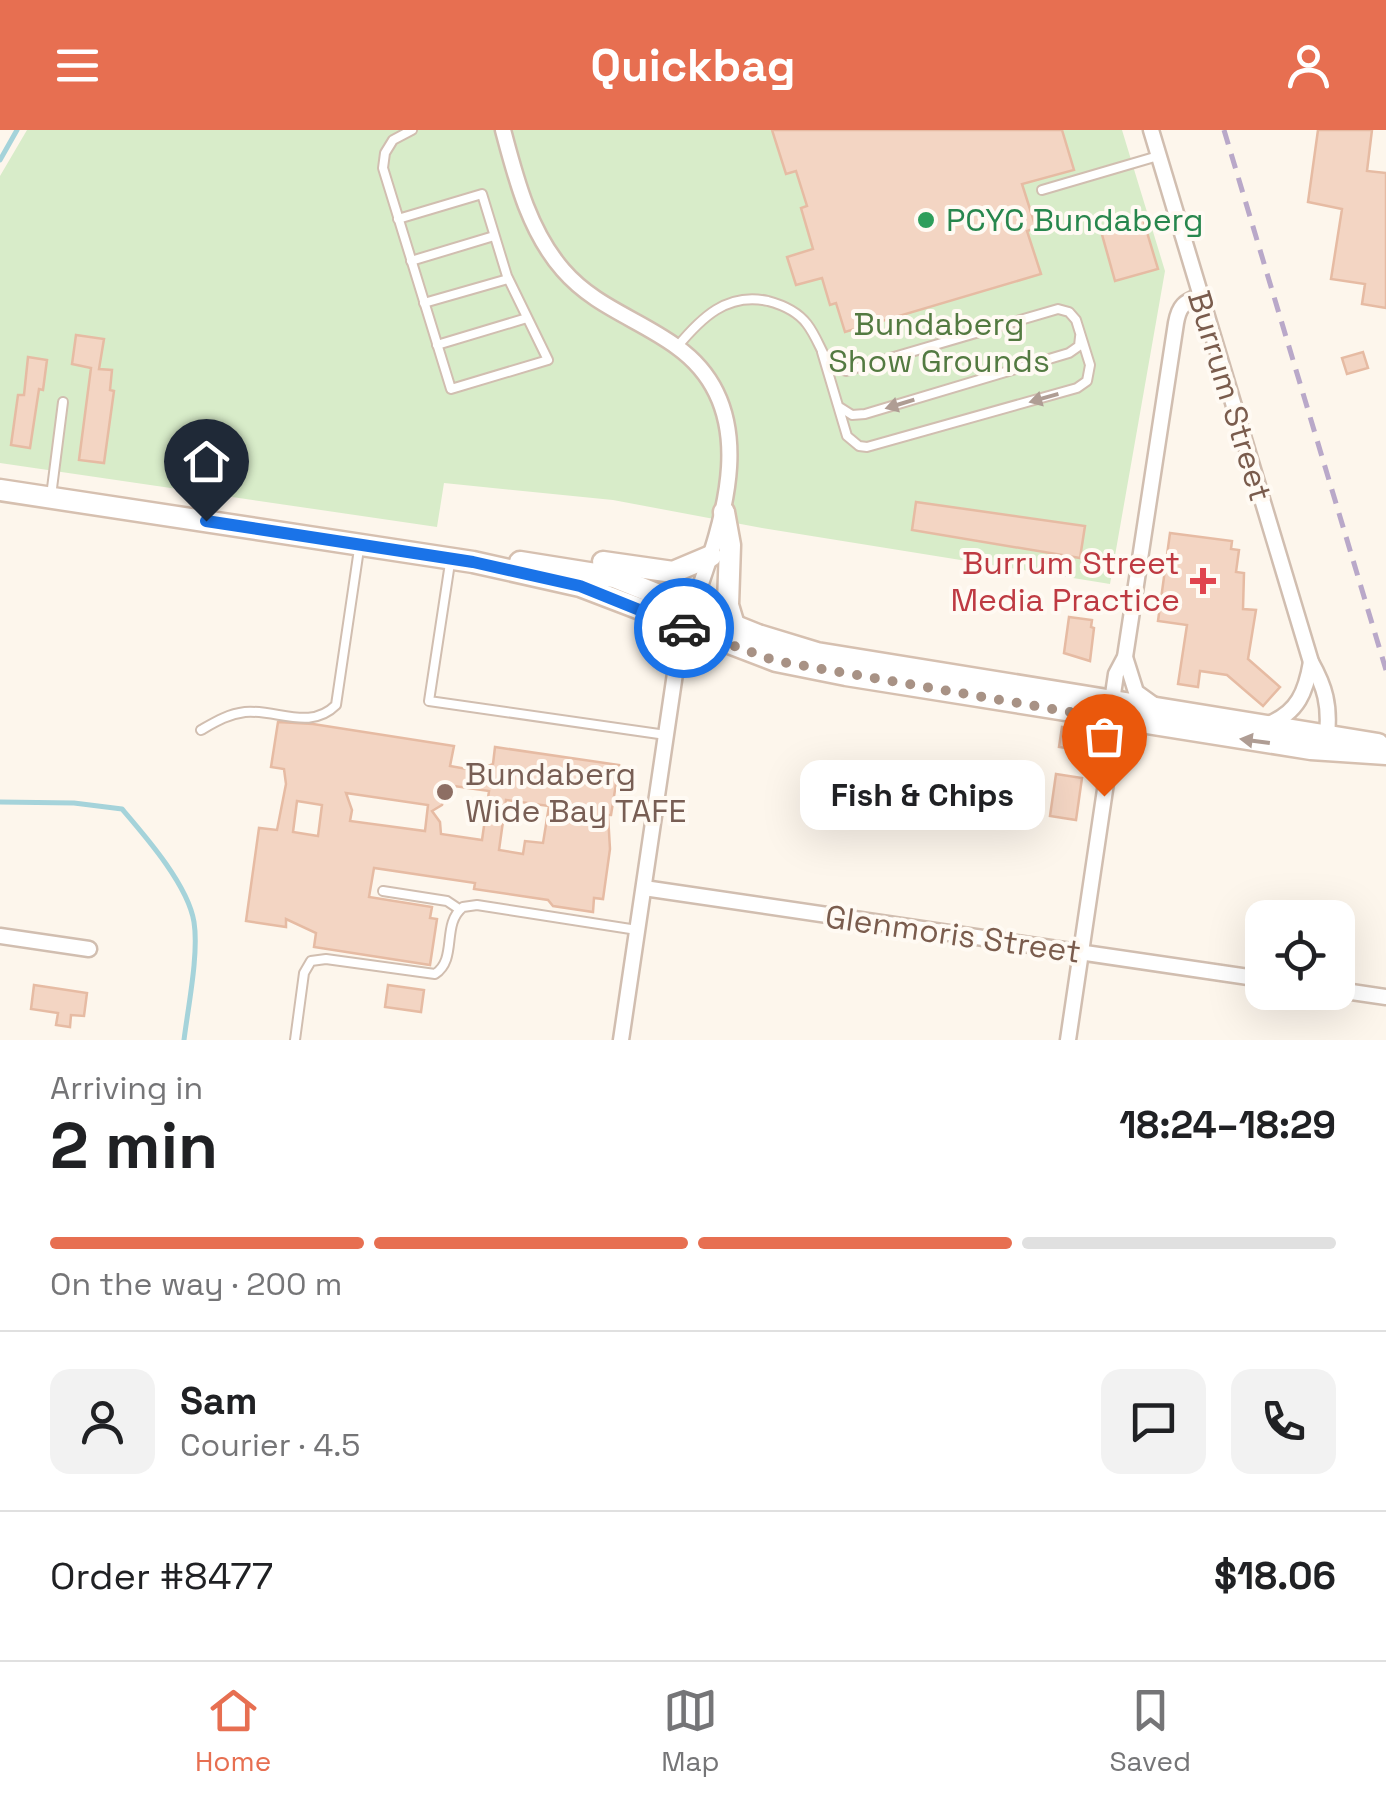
<!DOCTYPE html>
<html lang="en">
<head>
<meta charset="utf-8">
<style>
  :root { --surface:#fff; --page:#f2f2f2; --text:#202124; --muted:#757577; --line:#e0e0e0; --accent:#e76f51 }
  body { margin:0; font-family:"Space Grotesk",sans-serif; background:var(--page); color:var(--text); height:100vh; display:flex; flex-direction:column; font-size:38px; white-space:nowrap }
  * { box-sizing:border-box; margin:0 }
  p { font-size:32px; color:var(--muted) }
  .icon { flex:none; width:55px; height:55px; fill:none; stroke:currentColor; stroke-width:2; stroke-linecap:round; stroke-linejoin:round }
  .map { position:relative; height:910px; overflow:hidden }
  .drawer { display:flex; flex-direction:column; background:var(--surface); flex:1 }
  .drawer>* { flex:none }
  .tools { position:absolute; left:1245px; top:770px; display:grid; gap:20px }
  .tools a { display:grid; place-items:center; width:110px; height:110px; border-radius:20px; background:var(--surface); box-shadow:0 10px 40px #0002; font-size:50px }
  .pin { position:absolute; display:grid; place-items:center; width:85px; height:85px; color:#fff; margin:-102px -42px; border-radius:50% 50% 50% 0; rotate:-45deg; box-shadow:0 0 10px #0007 }
  .pin .icon { rotate:45deg }
  .courier { position:absolute; display:grid; place-items:center; width:100px; height:100px; margin:-50px; border:8px solid #1a73e8; border-radius:50%; background:#fff; color:#222; box-shadow:0 2px 12px #0007 }
  .bubble { position:absolute; height:70px; border-radius:20px; background:var(--surface); box-shadow:0 10px 40px #0002; font-size:32px; font-weight:800; line-height:70px; text-align:center }
  .summary em { font-style:normal; font-weight:800 }
  .summary div { display:flex; flex-direction:column-reverse }
  .summary { display:flex; align-items:center; justify-content:space-between; height:170px; padding:0 50px }
  h1 { font-size:65px; font-weight:800; line-height:75px }
  .bar { display:grid; grid-template-columns:repeat(4,1fr); gap:15px 10px; align-content:center; height:120px; padding:0 50px }
  .bar i { height:12px; border-radius:8px; background:var(--line) }
  .bar .selected { background:var(--accent) }
  .bar p { grid-column:span 4 }
  .line { display:flex; align-items:center; gap:25px; padding:0 50px; border-top:2px solid var(--line) }
  .line div { flex:1 }
  .round { display:grid; place-items:center; flex:none; width:105px; height:105px; border-radius:20px; background:var(--page) }
  header { display:flex; justify-content:space-between; align-items:center; height:130px; padding:0 50px; background:var(--accent); color:#fff; font-size:45px; font-weight:800 }
  .tabs { display:flex; justify-content:space-around; align-items:center; height:140px; border-top:2px solid var(--line); background:var(--surface); font-size:28px; color:var(--muted) }
  .tabs a { display:grid; justify-items:center; gap:5px }
  .tabs .selected { color:var(--accent) }
  .map>svg:first-child { display:block }
  .green { fill:#d8ecc9 }
  .lines { fill:none; stroke-linecap:round; stroke-linejoin:round }
  .stream { stroke:#a5d3da; stroke-width:5 }
  .building { fill:#f3d5c3; stroke:#e6bba3; stroke-width:2.5; fill-rule:evenodd }
  .lane-casing { stroke:#d1beb0; stroke-width:12 }
  .street-casing { stroke:#d1beb0; stroke-width:19 }
  .secondary-casing { stroke:#d6c0b0; stroke-width:25 }
  .lane { stroke:#fff; stroke-width:8 }
  .street { stroke:#fff; stroke-width:14 }
  .secondary { stroke:#fff; stroke-width:20 }
  .rail { stroke:#b9a8c9; stroke-width:5; stroke-dasharray:15 10; stroke-linecap:butt }
  .oneway { fill:#af9d94 }
  .done { stroke:#a89285; stroke-width:10; stroke-dasharray:0 18 }
  .route { stroke:#1a73e8; stroke-width:12 }
  .leisure-dot { fill:#2e9e5b; stroke:#fffaf3; stroke-width:4 }
  .health-dot { fill:#e0444e; stroke:#fffaf3; stroke-width:4 }
  .education-dot { fill:#8d6e63; stroke:#fffaf3; stroke-width:4 }
  .labels { text-anchor:middle; stroke-width:8; stroke-linejoin:round; paint-order:stroke }
  .leisure-label { font-size:32px; fill:#27864d; stroke:#fffaf3; text-anchor:start }
  .park-label { font-size:32px; fill:#537a41; stroke:#fffaf3 }
  .street-label { font-size:32px; fill:#7a5c4d; stroke:#fffaf3 }
  .health-label { font-size:32px; fill:#be3a42; stroke:#fffaf3; text-anchor:end }
  .education-label { font-size:32px; fill:#785e54; stroke:#fffaf3; text-anchor:start }
</style>
</head>
<body>
<header><svg class="icon" aria-label="menu" viewBox="0 0 24 24"><path d="M4 6h16M4 12h16M4 18h16"/></svg>Quickbag<svg class="icon" aria-label="person" viewBox="0 0 24 24"><circle cx="12" cy="8" r="4"/><path d="M4 21q1-7 8-7t8 7"/></svg></header>
<div class="map">
<svg width="1386" height="910" viewBox="0 0 1386 910">
  <rect width="100%" height="100%" fill="#fdf6ec"/>
  <polygon class="green" points="27,0 1122,0 1165,141 1110,454 762,398 613,370 444,353 437,397 0,333 0,46"/>
  <g class="lines">
    <g class="stream">
      <polyline points="0,30 17,0"/>
      <path d="M0 672 74 673 122 679C146 707 188 755 194 792 199 824 188 877 184 910"/>
    </g>
  </g>
  <g class="building">
    <polygon points="772,0 1062,0 1074,40 1022,54 1036,98 1027,101 1041,144 845,202 836,173 830,175 822,148 796,155 787,127 813,119 801,78 807,76 796,41 786,44"/>
    <polygon points="1318,0 1372,0 1367,41 1386,43 1386,178 1362,174 1365,154 1331,149 1342,79 1308,72"/>
    <polygon points="1143,89 1158,139 1115,151 1101,101"/>
    <polygon points="76,205 104,209 99,239 112,240 110,260 114,261 104,333 79,330 91,238 72,234"/>
    <polygon points="1363,222 1368,238 1347,244 1342,228"/>
    <polygon points="28,227 47,230 43,260 39,259 30,318 11,315 18,265 24,265"/>
    <polygon points="916,372 1085,396 1080,428 912,400"/>
    <polygon points="1170,403 1232,411 1231,419 1239,420 1236,442 1244,443 1243,479 1256,480 1248,529 1280,557 1263,576 1227,545 1200,541 1198,557 1178,554 1187,495 1158,491"/>
    <polygon points="1069,487 1092,490 1091,497 1094,498 1090,531 1064,523"/>
    <path d="M278 592 313 594 454 616 450 636 478 641 493 634 495 617 619 635 611 685H608L610 719 603 769 594 768 593 782 553 776 548 770 474 759 475 753 374 738 369 767 432 777 430 788 437 789 430 835 314 817 316 803 286 789V797L246 791 259 698 277 700 286 654 284 639 271 637ZM447 655 489 661 482 710 441 704 440 692 432 681 442 675ZM346 663 428 675 425 701 350 691 352 680ZM506 670 549 676 543 713 525 711 523 724 499 720ZM297 671 322 675 318 706 293 702Z"/>
    <polygon points="1062,597 1087,601 1086,621 1059,617"/>
    <polygon points="1056,644 1082,648 1076,690 1050,686"/>
    <polygon points="34,855 87,863 84,886 71,885 70,897 56,895 58,883 31,879"/>
    <polygon points="388,855 424,860 421,882 385,877"/>
  </g>
  <g class="lines">
    <g class="lane-casing">
      <g id="lane">
        <polyline points="1042,60 1158,26"/>
        <polyline points="398,89 482,64 507,146 548,230 451,259 383,38 385,23 393,10 412,0"/>
        <polyline points="411,131 494,106"/>
        <polyline points="424,173 508,149"/>
        <polyline points="437,215 527,188"/>
        <path d="M677 217C701 188 727 162 768 171 783 175 798 182 807 194 817 207 821 222 830 235L846 241 1058 179 1069 182 1076 190 1090 235 1087 251 1077 258 867 317 859 316 847 306 822 222"/>
        <polyline points="841,278 852,285 865,284 1069,223 1079,216 1080,207"/>
        <polyline points="51,366 63,272"/>
        <polyline points="450,433 429,571 666,605"/>
        <path d="M201 600C215 592 228 584 245 582 277 579 310 601 336 575L359 419"/>
        <polyline points="383,761 447,771 459,779"/>
        <path d="M295 910 304 843 311 831 326 829 435 844C458 829 441 794 463 777L477 775 637 800"/>
      </g>
    </g>
    <g class="street-casing">
      <g id="street">
        <path d="M503 0C516 49 529 101 563 140 595 177 639 189 677 217 766 281 721 397 692 479"/>
        <path d="M1151 0 1311 532C1325 557 1330 575 1327 605L1323 609"/>
        <polyline points="1125,527 1136,562 1154,575"/>
        <path d="M1115 575 1112 571 1116 544 1125 527 1176 193C1179 176 1184 172 1200 166"/>
        <polyline points="1087,585 1107,609 1110,626"/>
        <path d="M1268 594C1298 583 1306 561 1311 532"/>
        <polyline points="644,758 1262,849"/>
        <polyline points="0,806 89,819"/>
        <polyline points="1338,860 1386,867"/>
        <polyline points="621,910 677,530 685,499"/>
        <polyline points="1068,910 1110,626 1117,611 1145,594"/>
      </g>
    </g>
    <g class="secondary-casing">
      <g id="secondary">
        <polyline points="0,360 473,432 580,456 776,531 846,545 1311,619 1386,624"/>
        <polyline points="724,382 730,415 728,475 734,495"/>
        <polyline points="520,432 614,447 758,505 817,523 1378,614"/>
        <polyline points="603,432 673,442 711,426"/>
      </g>
    </g>
    <use href="#lane" class="lane"/>
    <use href="#street" class="street"/>
    <use href="#secondary" class="secondary"/>
    <polyline class="rail" points="1224,0 1386,540"/>
  </g>
  <defs><path id="oneway-solid" d="M-6-.8H1V-3.2L6.5 0L1 3.2V.8H-6Z" transform="scale(2.5)"/></defs>
  <g class="oneway">
    <use href="#oneway-solid" transform="translate(1044 268) rotate(164)"/>
    <use href="#oneway-solid" transform="translate(900 274) rotate(163)"/>
    <use href="#oneway-solid" transform="translate(1255 611) rotate(-172)"/>
  </g>
  <g class="lines">
    <path class="done" d="M684 498 776 531 1087 585C1115 607 1109 634 1104 666"/>
    <polyline class="route" points="206,391 473,432 580,456 684,498"/>
  </g>
  <circle class="leisure-dot" cx="926" cy="90" r="10"/>
  <path class="health-dot" d="M1198 436h10v10h10v10h-10v10h-10v-10h-10v-10h10z"/>
  <circle class="education-dot" cx="445" cy="662" r="10"/>
  <g class="labels">
    <g class="leisure-label">
      <text x="946" y="101">PCYC Bundaberg</text>
    </g>
    <g class="park-label">
      <text x="939" y="205">Bundaberg<tspan x="939" dy="37">Show Grounds</tspan></text>
    </g>
    <g class="street-label">
      <text transform="translate(1230 266) rotate(73)" y="11">Burrum Street</text>
      <text transform="translate(953 804) rotate(8)" y="11">Glenmoris Street</text>
    </g>
    <g class="health-label">
      <text x="1180" y="444">Burrum Street<tspan x="1180" dy="37">Media Practice</tspan></text>
    </g>
    <g class="education-label">
      <text x="465" y="655">Bundaberg<tspan x="465" dy="37">Wide Bay TAFE</tspan></text>
    </g>
  </g>
</svg>
<div class="tools">
<a><svg class="icon" aria-label="locate" viewBox="0 0 24 24"><circle cx="12" cy="12" r="6"/><path d="M12 2v4M12 18v4M2 12h4M18 12h4"/></svg></a>
</div>
<div class="pin" style="left:1104px;top:666px;background:#ea580c"><svg class="icon" aria-label="bag" viewBox="0 0 24 24"><path d="M5 8h14l-1 12H6zM9 8a3 3 0 0 1 6 0"/></svg></div>
<div class="pin" style="left:206px;top:391px;background:#1f2937"><svg class="icon" aria-label="home" viewBox="0 0 24 24"><path d="M3 11l9-7 9 7M6 9v11h12V9"/></svg></div>
<div class="courier" style="left:684px;top:498px"><svg class="icon" aria-label="car" viewBox="0 0 24 24"><path d="M5 17H2v-5l4-1 3-4h7l3 4 3 1v5h-3M9 17h6M6 11h13"/><circle cx="7" cy="17" r="2"/><circle cx="17" cy="17" r="2"/></svg></div>
<div class="bubble" style="left:800px;top:630px;width:245px">Fish &amp; Chips</div>
</div>
<section class="drawer">
<div class="summary"><div><h1>2 min</h1><p>Arriving in</p></div><em>18:24–18:29</em></div>
<div class="bar"><i class="selected"></i><i class="selected"></i><i class="selected"></i><i></i><p>On the way · 200 m</p></div>
<div class="line" style="height:180px"><a class="round"><svg class="icon" aria-label="person" viewBox="0 0 24 24"><circle cx="12" cy="8" r="4"/><path d="M4 21q1-7 8-7t8 7"/></svg></a><div><b>Sam</b><p>Courier · 4.5</p></div><a class="round"><svg class="icon" aria-label="chat" viewBox="0 0 24 24"><path d="M4 5h16v11H9l-5 4z"/></svg></a><a class="round"><svg class="icon" aria-label="phone" viewBox="0 0 24 24"><path d="M5 4h4l2 5-3 2q2 4 5 5l2-3 5 2v4C11 20 4 13 5 4z"/></svg></a></div>
<div class="line" style="height:130px"><div>Order #8477</div><b>$18.06</b></div>
</section>
<nav class="tabs">
<a class="selected"><svg class="icon" aria-label="home" viewBox="0 0 24 24"><path d="M3 11l9-7 9 7M6 9v11h12V9"/></svg>Home</a>
<a><svg class="icon" aria-label="map" viewBox="0 0 24 24"><path d="M3 6l6-2 6 2 6-2v14l-6 2-6-2-6 2zM9 4v14M15 6v14"/></svg>Map</a>
<a><svg class="icon" aria-label="saved" viewBox="0 0 24 24"><path d="M7 4h10v16l-5-4-5 4z"/></svg>Saved</a>
</nav>
</body>
</html>
